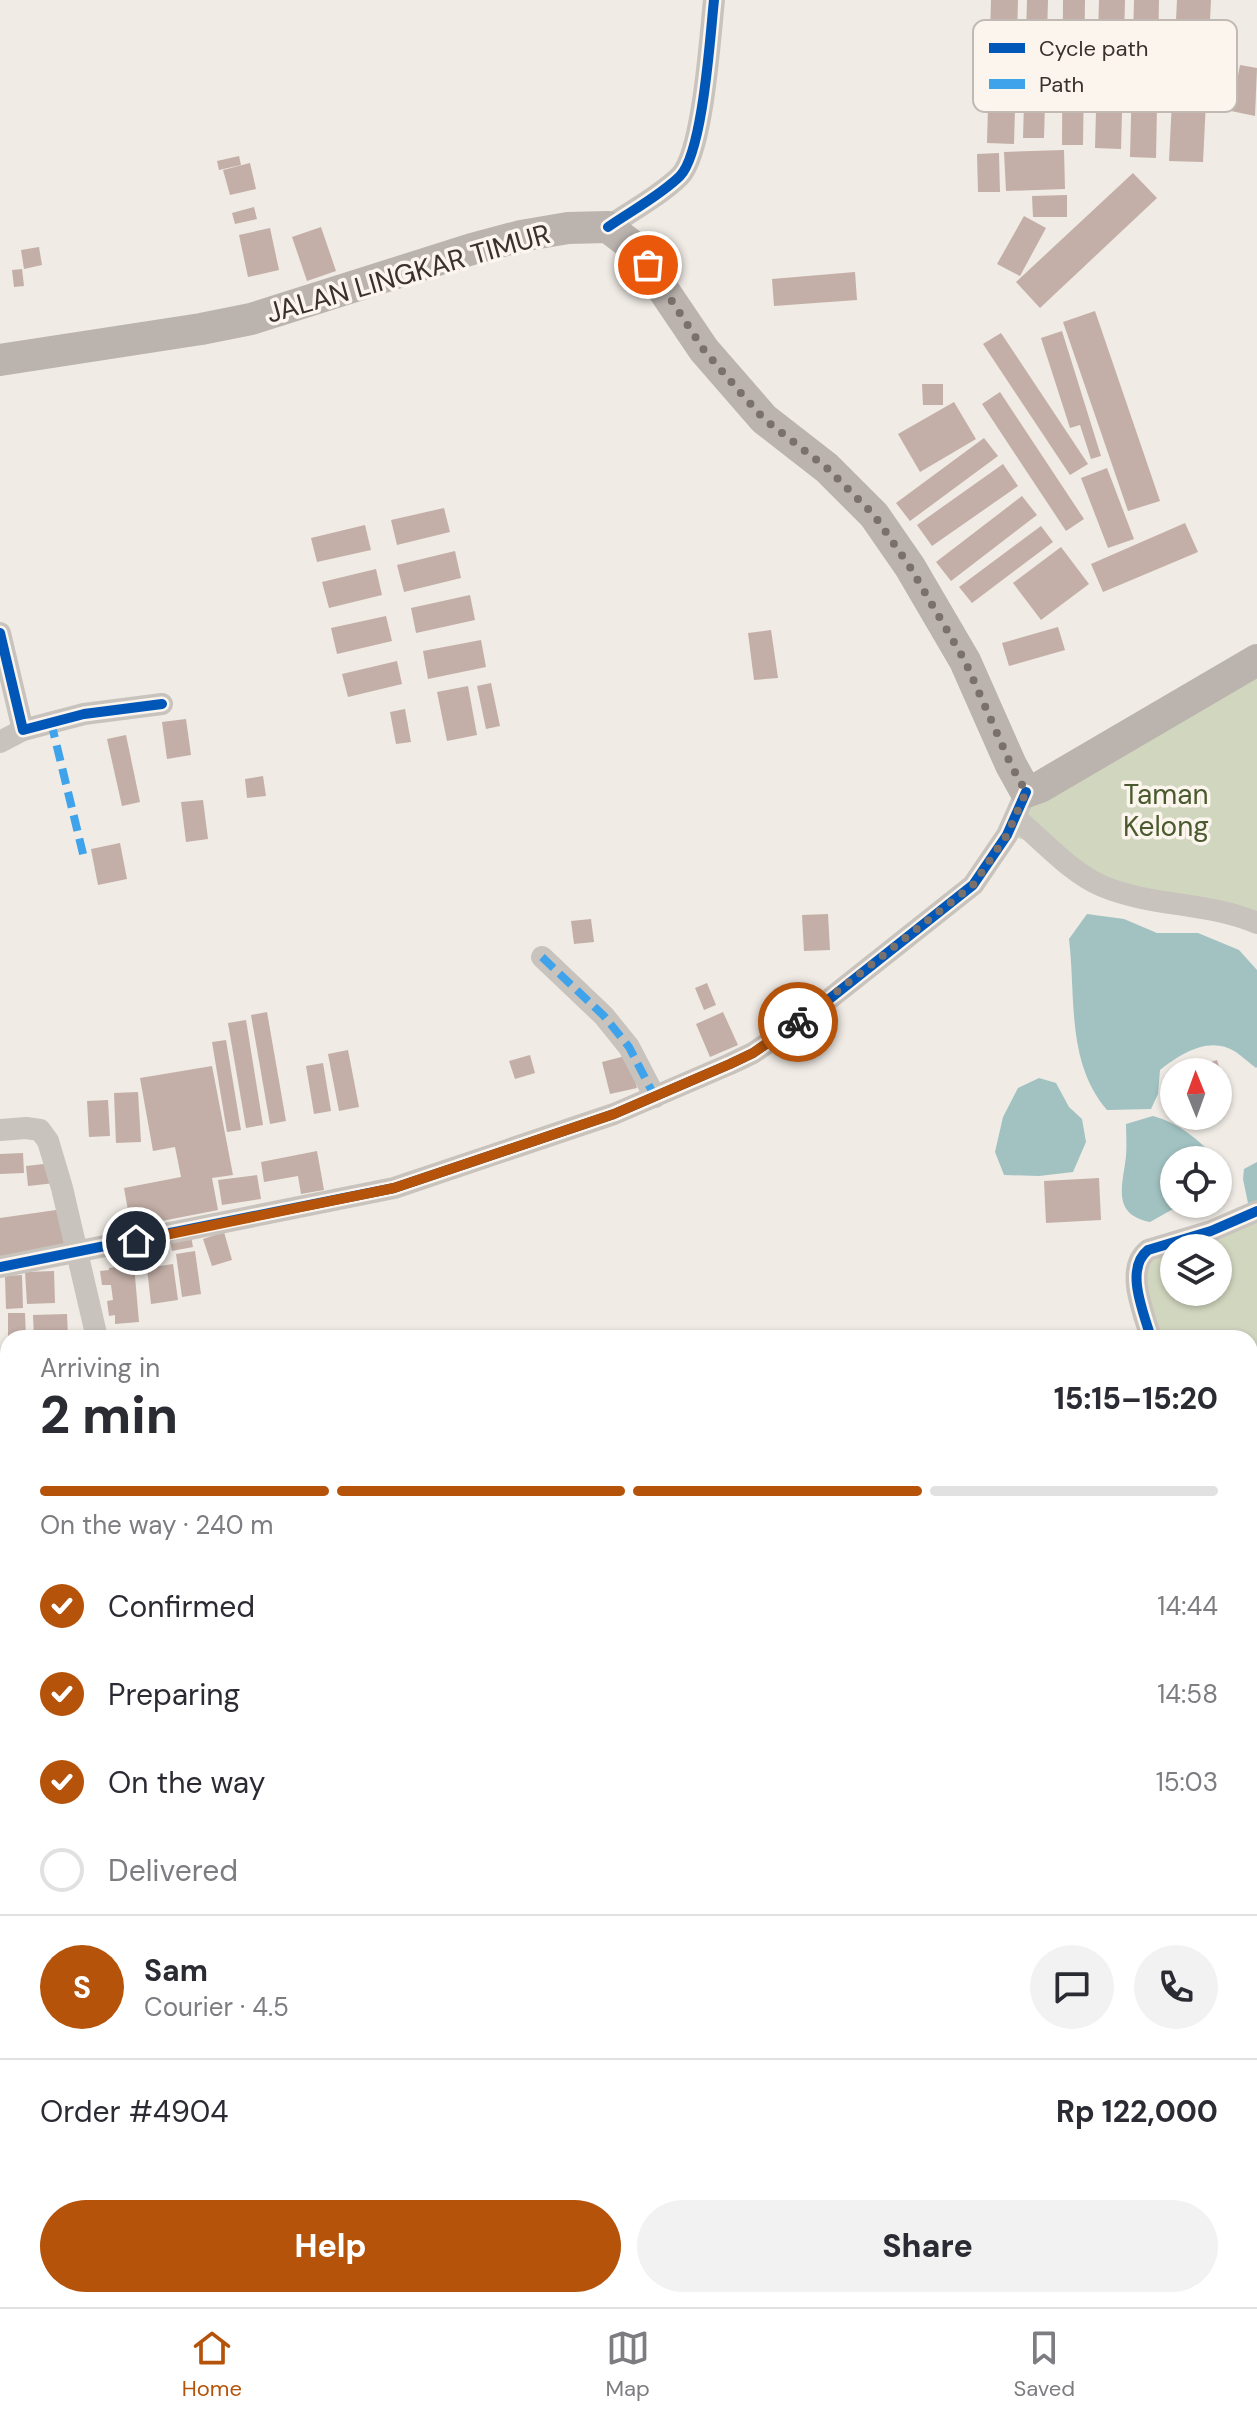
<!DOCTYPE html>
<html lang="en">
<head>
<meta charset="utf-8">
<style>
  :root { --surface:#fff; --page:#f2f2f3; --text:#2b2b33; --muted:#7c7c81; --line:#e1e1e2; --accent:#b45309 }
  body { margin:0; font-family:"DM Sans",sans-serif; background:var(--page); color:var(--text); height:100vh; display:flex; flex-direction:column; font-size:30px; white-space:nowrap }
  * { box-sizing:border-box; margin:0 }
  p { font-size:26px; color:var(--muted) }
  .icon { flex:none; width:44px; height:44px; fill:none; stroke:currentColor; stroke-width:2; stroke-linecap:round; stroke-linejoin:round }
  .map { position:relative; flex:1; overflow:hidden }
  .drawer { position:absolute; left:0px; top:1330px; width:1258px; height:978px; display:flex; flex-direction:column; background:var(--surface); border-radius:24px 24px 0 0; box-shadow:0 2px 6px #0004 }
  .drawer>* { flex:none }
  .needle { width:52px; rotate:359deg }
  .buttons { position:absolute; left:1160px; top:1058px; display:grid; gap:16px }
  .buttons a { display:grid; place-items:center; width:72px; height:72px; border-radius:50%; background:var(--surface); box-shadow:0 2px 6px #0004; font-size:40px }
  .pin { position:absolute; display:grid; place-items:center; width:68px; height:68px; color:#fff; margin:-34px; border:4px solid #fff; border-radius:50%; box-shadow:0 2px 8px #0007 }
  .courier { position:absolute; display:grid; place-items:center; width:80px; height:80px; margin:-40px; border:6px solid #b45309; border-radius:50%; background:#fff; color:#222; box-shadow:0 2px 10px #0007 }
  .overview em { font-style:normal; font-weight:800 }
  .overview div { display:flex; flex-direction:column-reverse }
  .overview { display:flex; align-items:center; justify-content:space-between; height:136px; padding:0 40px }
  h1 { font-size:52px; font-weight:800; line-height:60px }
  .bar { display:grid; grid-template-columns:repeat(4,1fr); gap:12px 8px; align-content:center; height:96px; padding:0 40px }
  .bar i { height:10px; border-radius:6px; background:var(--line) }
  .bar .selected { background:var(--accent) }
  .bar p { grid-column:span 4 }
  .line { display:flex; align-items:center; gap:20px; padding:0 40px; border-top:2px solid var(--line) }
  .line div { flex:1 }
  .round { display:grid; place-items:center; flex:none; width:84px; height:84px; border-radius:42px; background:var(--page) }
  ol { padding:0 40px; list-style:none }
  li { display:flex; align-items:center; gap:24px; height:88px }
  li p { margin-inline-start:auto }
  li .icon { padding:8px; border-radius:50%; background:var(--accent); color:#fff; stroke-width:4 }
  li:last-child { color:var(--muted) }
  li i { width:44px; height:44px; border:4px solid var(--line); border-radius:50% }
  .button { display:flex; gap:16px; margin-top:auto; padding:16px 40px }
  .button a { flex:1; height:92px; border-radius:48px; background:var(--accent); color:#fff; font-size:32px; font-weight:800; line-height:92px; text-align:center }
  .button a+a { background:var(--page); color:var(--text) }
  .tabs { display:flex; justify-content:space-around; align-items:center; height:112px; border-top:2px solid var(--line); background:var(--surface); font-size:22px; color:var(--muted) }
  .tabs a { display:grid; justify-items:center; gap:4px }
  .tabs .selected { color:var(--accent) }
  .map>svg:first-child { display:block }
  .green { fill:#d1d6bf; fill-rule:evenodd }
  .water { fill:#a1c2c1 }
  .building { fill:#c3afa7 }
  .lines { fill:none; stroke-linecap:round; stroke-linejoin:round }
  .street { stroke:#c9c3be; stroke-width:22 }
  .secondary { stroke:#bab3ae; stroke-width:32 }
  .quiet { stroke:#3fa3eb; stroke-width:8; stroke-dasharray:16 8; stroke-linecap:butt }
  .cycleway-casing { stroke:#fbf5ee; stroke-width:15 }
  .cycleway { stroke:#0057b8; stroke-width:10 }
  .done { stroke:#7a716c; stroke-width:8; stroke-dasharray:0 14.4 }
  .route { stroke:#b45309; stroke-width:10 }
  .labels { text-anchor:middle; stroke-width:7; stroke-linejoin:round; paint-order:stroke }
  .street-label { font-size:28px; fill:#3b302b; stroke:#fbf5ee }
  .park-label { font-size:28px; fill:#4a5a2e; stroke:#fbf5ee }
  .key { fill:#fbf5ee; stroke:#c1bab4; stroke-width:2 }
  .key-label { font-size:22px; fill:#3b302b }
</style>
</head>
<body>
<div class="map">
<svg width="1257" height="2307" viewBox="0 0 1257 2307">
  <rect width="100%" height="100%" fill="#f0ebe5"/>
  <g class="green">
    <polygon points="1257,660 1257,925 1084,876 1051,847 1007,835 1028,792"/>
    <path d="M1257 1211V1381L1250 1382V1338H1151L1139 1295 1148 1250ZM1174 1248H1218V1292H1174Z"/>
  </g>
  <g class="water">
    <path d="M1087 914 1124 919 1157 933H1198L1239 950 1257 970V1067L1256 1068C1249 1063 1243 1057 1236 1052 1209 1035 1181 1054 1160 1070L1158 1094 1151 1109 1107 1110C1066 1062 1076 997 1069 939Z"/>
    <polygon points="1039,1078 1056,1083 1069,1107 1082,1119 1086,1142 1073,1172 1039,1176 1004,1175 995,1152 1003,1117 1018,1088"/>
    <path d="M1153 1116C1179 1123 1200 1140 1217 1160H1174V1204H1182L1150 1222C1111 1214 1123 1185 1126 1156 1127 1145 1126 1134 1126 1124Z"/>
    <polygon points="1257,1162 1257,1205 1249,1208 1243,1179 1244,1169"/>
    <polygon points="1250,1753 1257,1788 1257,1901 1250,1909"/>
  </g>
  <g class="building">
    <polygon points="991,0 1018,0 1014,144 987,143"/>
    <polygon points="1027,0 1048,0 1044,138 1023,138"/>
    <polygon points="1063,0 1085,0 1083,145 1062,145"/>
    <polygon points="1099,0 1125,0 1121,149 1095,148"/>
    <polygon points="1134,0 1159,0 1156,158 1130,157"/>
    <polygon points="1177,0 1211,0 1203,162 1169,161"/>
    <polygon points="1240,65 1257,68 1255,116 1231,111"/>
    <polygon points="1064,150 1065,189 1006,191 1004,152"/>
    <polygon points="999,153 1000,192 978,192 977,154"/>
    <polygon points="239,156 241,165 219,170 217,161"/>
    <polygon points="250,163 256,189 230,195 223,170"/>
    <polygon points="1133,173 1157,198 1040,308 1016,282"/>
    <polygon points="1067,195 1067,217 1033,217 1032,196"/>
    <polygon points="254,207 257,219 235,224 232,213"/>
    <polygon points="1024,216 1046,228 1020,276 997,264"/>
    <polygon points="321,227 336,271 307,281 292,237"/>
    <polygon points="270,228 279,270 248,277 239,235"/>
    <polygon points="39,247 42,265 24,269 21,250"/>
    <polygon points="22,269 24,286 14,287 12,270"/>
    <polygon points="855,272 857,300 774,306 772,279"/>
    <polygon points="1095,311 1160,501 1128,511 1063,322"/>
    <polygon points="1062,331 1101,456 1091,459 1080,425 1070,428 1041,338"/>
    <polygon points="1001,333 1088,464 1070,475 983,344"/>
    <polygon points="922,384 943,384 943,405 923,405"/>
    <polygon points="1000,392 1084,519 1066,531 982,404"/>
    <polygon points="954,402 976,439 920,472 898,434"/>
    <polygon points="984,438 998,456 910,521 896,503"/>
    <polygon points="1003,464 1018,486 932,546 917,525"/>
    <polygon points="1107,468 1134,539 1108,548 1081,478"/>
    <polygon points="1022,496 1037,515 951,581 936,562"/>
    <polygon points="444,508 450,532 397,545 391,520"/>
    <polygon points="1185,523 1198,552 1103,592 1091,564"/>
    <polygon points="365,525 371,550 317,562 311,538"/>
    <polygon points="1041,526 1053,542 972,603 959,587"/>
    <polygon points="1061,547 1089,584 1041,620 1013,583"/>
    <polygon points="455,551 461,578 404,592 397,565"/>
    <polygon points="376,569 382,595 329,608 322,582"/>
    <polygon points="470,595 475,620 416,633 411,608"/>
    <polygon points="386,616 392,641 337,654 331,628"/>
    <polygon points="1058,627 1065,650 1009,666 1002,643"/>
    <polygon points="771,630 778,678 754,680 748,633"/>
    <polygon points="481,640 486,667 428,679 423,651"/>
    <polygon points="397,661 402,684 348,697 342,674"/>
    <polygon points="491,683 500,726 486,729 477,686"/>
    <polygon points="468,686 477,735 447,741 437,692"/>
    <polygon points="405,709 411,742 396,744 390,712"/>
    <polygon points="186,719 191,755 167,759 162,722"/>
    <polygon points="126,735 140,802 122,806 107,739"/>
    <polygon points="263,776 266,796 247,798 245,779"/>
    <polygon points="203,800 208,839 186,842 181,802"/>
    <polygon points="120,843 127,879 98,885 91,849"/>
    <polygon points="828,914 830,950 804,951 802,915"/>
    <polygon points="591,919 594,942 574,944 571,921"/>
    <polygon points="707,983 716,1005 704,1010 695,988"/>
    <polygon points="267,1012 286,1121 270,1124 251,1015"/>
    <polygon points="723,1012 738,1045 710,1057 696,1024"/>
    <polygon points="246,1020 263,1125 246,1128 228,1023"/>
    <polygon points="226,1040 241,1130 227,1132 212,1042"/>
    <polygon points="348,1050 359,1107 339,1111 328,1054"/>
    <polygon points="530,1055 535,1073 515,1079 509,1061"/>
    <polygon points="629,1055 637,1088 610,1094 602,1062"/>
    <polygon points="1217,1060 1227,1095 1218,1098 1218,1072 1180,1072"/>
    <polygon points="323,1063 331,1111 314,1114 306,1066"/>
    <polygon points="212,1066 233,1175 212,1178 218,1210 131,1227 124,1188 181,1177 175,1147 153,1151 140,1078"/>
    <polygon points="138,1092 141,1142 116,1143 114,1093"/>
    <polygon points="108,1100 110,1136 89,1137 87,1101"/>
    <polygon points="317,1151 324,1190 301,1194 298,1176 264,1182 261,1162"/>
    <polygon points="23,1153 24,1173 0,1174 0,1154"/>
    <polygon points="53,1163 55,1183 28,1186 26,1166"/>
    <polygon points="257,1175 261,1199 222,1205 218,1180"/>
    <polygon points="1099,1178 1101,1220 1046,1223 1044,1181"/>
    <polygon points="63,1209 68,1248 0,1257 0,1218"/>
    <polygon points="224,1232 232,1260 212,1266 203,1239"/>
    <polygon points="191,1236 193,1247 172,1251 170,1240"/>
    <polygon points="132,1250 134,1261 113,1264 112,1252"/>
    <polygon points="195,1251 201,1294 182,1297 176,1254"/>
    <polygon points="173,1264 178,1300 151,1304 147,1268"/>
    <polygon points="134,1265 139,1322 115,1324 115,1315 109,1316 107,1301 113,1300 111,1285 102,1285 100,1271 109,1270 109,1268"/>
    <polygon points="54,1271 55,1303 27,1304 25,1272"/>
    <polygon points="22,1275 23,1308 6,1309 5,1276"/>
    <polygon points="8,1313 25,1313 26,1338 8,1338"/>
    <polygon points="67,1314 68,1337 34,1338 33,1315"/>
    <polygon points="0,1496 4,1496 5,1528 0,1529"/>
    <polygon points="0,1998 8,1998 8,2038 0,2037"/>
    <polygon points="8,2207 8,2224 0,2226 0,2209"/>
  </g>
  <g class="lines">
    <g class="street">
      <path d="M608 227C631 211 661 195 680 176 703 152 710 37 714 0"/>
      <polyline points="0,633 23,730 84,714 162,704"/>
      <polyline points="0,742 23,730"/>
      <path d="M1016 818C1043 841 1070 872 1102 886 1152 907 1209 902 1257 923"/>
      <polyline points="542,957 604,1016 629,1047 655,1097"/>
      <polyline points="0,1130 26,1128 40,1130 48,1141 62,1188 97,1338"/>
      <polyline points="0,1267 394,1188 614,1114 730,1064 753,1053 818,1008 973,885 1007,835 1026,792"/>
      <path d="M1151 1338C1144 1313 1124 1269 1148 1250L1211 1231 1257 1211"/>
      <polyline points="1250,1383 1257,1382"/>
      <polyline points="0,1682 8,1676"/>
      <polyline points="0,2064 8,2065"/>
      <polyline points="372,2300 372,2307"/>
    </g>
    <polyline class="secondary" points="0,360 201,329 251,319 472,249 521,236 568,228 608,227 635,248 704,350 764,419 827,468 874,515 910,567 965,661 1011,765 1026,792 1040,787 1257,660"/>
    <g class="quiet">
      <polyline points="51,722 85,862"/>
      <polyline points="542,957 604,1016 629,1047 655,1097"/>
    </g>
    <g class="cycleway-casing">
      <g id="cycleway">
        <path d="M608 227C631 211 661 195 680 176 703 152 710 37 714 0"/>
        <polyline points="0,633 23,730 84,714 162,704"/>
        <polyline points="0,1267 394,1188 614,1114 730,1064 753,1053 818,1008 973,885 1007,835 1026,792"/>
        <path d="M1151 1338C1144 1313 1124 1269 1148 1250L1211 1231 1257 1211"/>
      </g>
    </g>
    <use href="#cycleway" class="cycleway"/>
  </g>
  <g class="lines">
    <polyline class="done" points="648,265 704,350 739,391 764,419 827,468 874,515 910,567 965,661 1011,765 1026,792 1007,835 973,885 798,1022"/>
    <polyline class="route" points="136,1241 394,1188 614,1114 730,1064 753,1053 798,1022"/>
  </g>
  <g class="labels">
    <g class="street-label">
      <text transform="translate(408 273) rotate(-16)" y="10">JALAN LINGKAR TIMUR</text>
    </g>
    <g class="park-label">
      <text x="1166" y="804">Taman<tspan x="1166" dy="32">Kelong</tspan></text>
    </g>
  </g>
  <rect x="973" y="20" width="264" height="92" rx="12" class="key"/>
  <rect x="989" y="43" width="36" height="10" fill="#0057b8"/>
  <rect x="989" y="79" width="36" height="10" fill="#3fa3eb"/>
  <g class="key-label">
    <text x="1039" y="56">Cycle path</text>
    <text x="1039" y="92">Path</text>
  </g>
</svg>
<div class="buttons">
<a><svg class="needle" viewBox="-14 -14 28 28"><path d="M0-13l5 13h-10z" fill="#e53935"/><path d="M0 13l5-13h-10z" fill="#7c7c81"/></svg></a>
<a><svg class="icon" aria-label="locate" viewBox="0 0 24 24"><circle cx="12" cy="12" r="6"/><path d="M12 2v4M12 18v4M2 12h4M18 12h4"/></svg></a>
<a><svg class="icon" aria-label="layers" viewBox="0 0 24 24"><path d="M12 4l9 5-9 5-9-5zM3 14l9 5 9-5"/></svg></a>
</div>
<div class="pin" style="left:648px;top:265px;background:#ea580c"><svg class="icon" aria-label="bag" viewBox="0 0 24 24"><path d="M5 8h14l-1 12H6zM9 8a3 3 0 0 1 6 0"/></svg></div>
<div class="pin" style="left:136px;top:1241px;background:#1f2937"><svg class="icon" aria-label="home" viewBox="0 0 24 24"><path d="M3 11l9-7 9 7M6 9v11h12V9"/></svg></div>
<div class="courier" style="left:798px;top:1022px"><svg class="icon" aria-label="bike" viewBox="0 0 24 24"><circle cx="6" cy="16" r="4"/><circle cx="18" cy="16" r="4"/><path d="M6 16l4-8h5l3 8M10 8l3 8H6M13 5h3"/></svg></div>
<section class="drawer">
<div class="overview"><div><h1>2 min</h1><p>Arriving in</p></div><em>15:15–15:20</em></div>
<div class="bar"><i class="selected"></i><i class="selected"></i><i class="selected"></i><i></i><p>On the way · 240 m</p></div>
<ol>
<li><svg class="icon" aria-label="check" viewBox="0 0 24 24"><path d="M5 12l5 5 9-10"/></svg>Confirmed<p>14:44</p></li>
<li><svg class="icon" aria-label="check" viewBox="0 0 24 24"><path d="M5 12l5 5 9-10"/></svg>Preparing<p>14:58</p></li>
<li><svg class="icon" aria-label="check" viewBox="0 0 24 24"><path d="M5 12l5 5 9-10"/></svg>On the way<p>15:03</p></li>
<li><i></i>Delivered</li>
</ol>
<div class="line" style="height:144px"><b class="round" style="background:var(--accent);color:#fff">S</b><div><b>Sam</b><p>Courier · 4.5</p></div><a class="round"><svg class="icon" aria-label="chat" viewBox="0 0 24 24"><path d="M4 5h16v11H9l-5 4z"/></svg></a><a class="round"><svg class="icon" aria-label="phone" viewBox="0 0 24 24"><path d="M5 4h4l2 5-3 2q2 4 5 5l2-3 5 2v4C11 20 4 13 5 4z"/></svg></a></div>
<div class="line" style="height:104px"><div>Order #4904</div><b>Rp 122,000</b></div>
<div class="button"><a>Help</a><a>Share</a></div>
</section>
</div>
<nav class="tabs">
<a class="selected"><svg class="icon" aria-label="home" viewBox="0 0 24 24"><path d="M3 11l9-7 9 7M6 9v11h12V9"/></svg>Home</a>
<a><svg class="icon" aria-label="map" viewBox="0 0 24 24"><path d="M3 6l6-2 6 2 6-2v14l-6 2-6-2-6 2zM9 4v14M15 6v14"/></svg>Map</a>
<a><svg class="icon" aria-label="saved" viewBox="0 0 24 24"><path d="M7 4h10v16l-5-4-5 4z"/></svg>Saved</a>
</nav>
</body>
</html>
